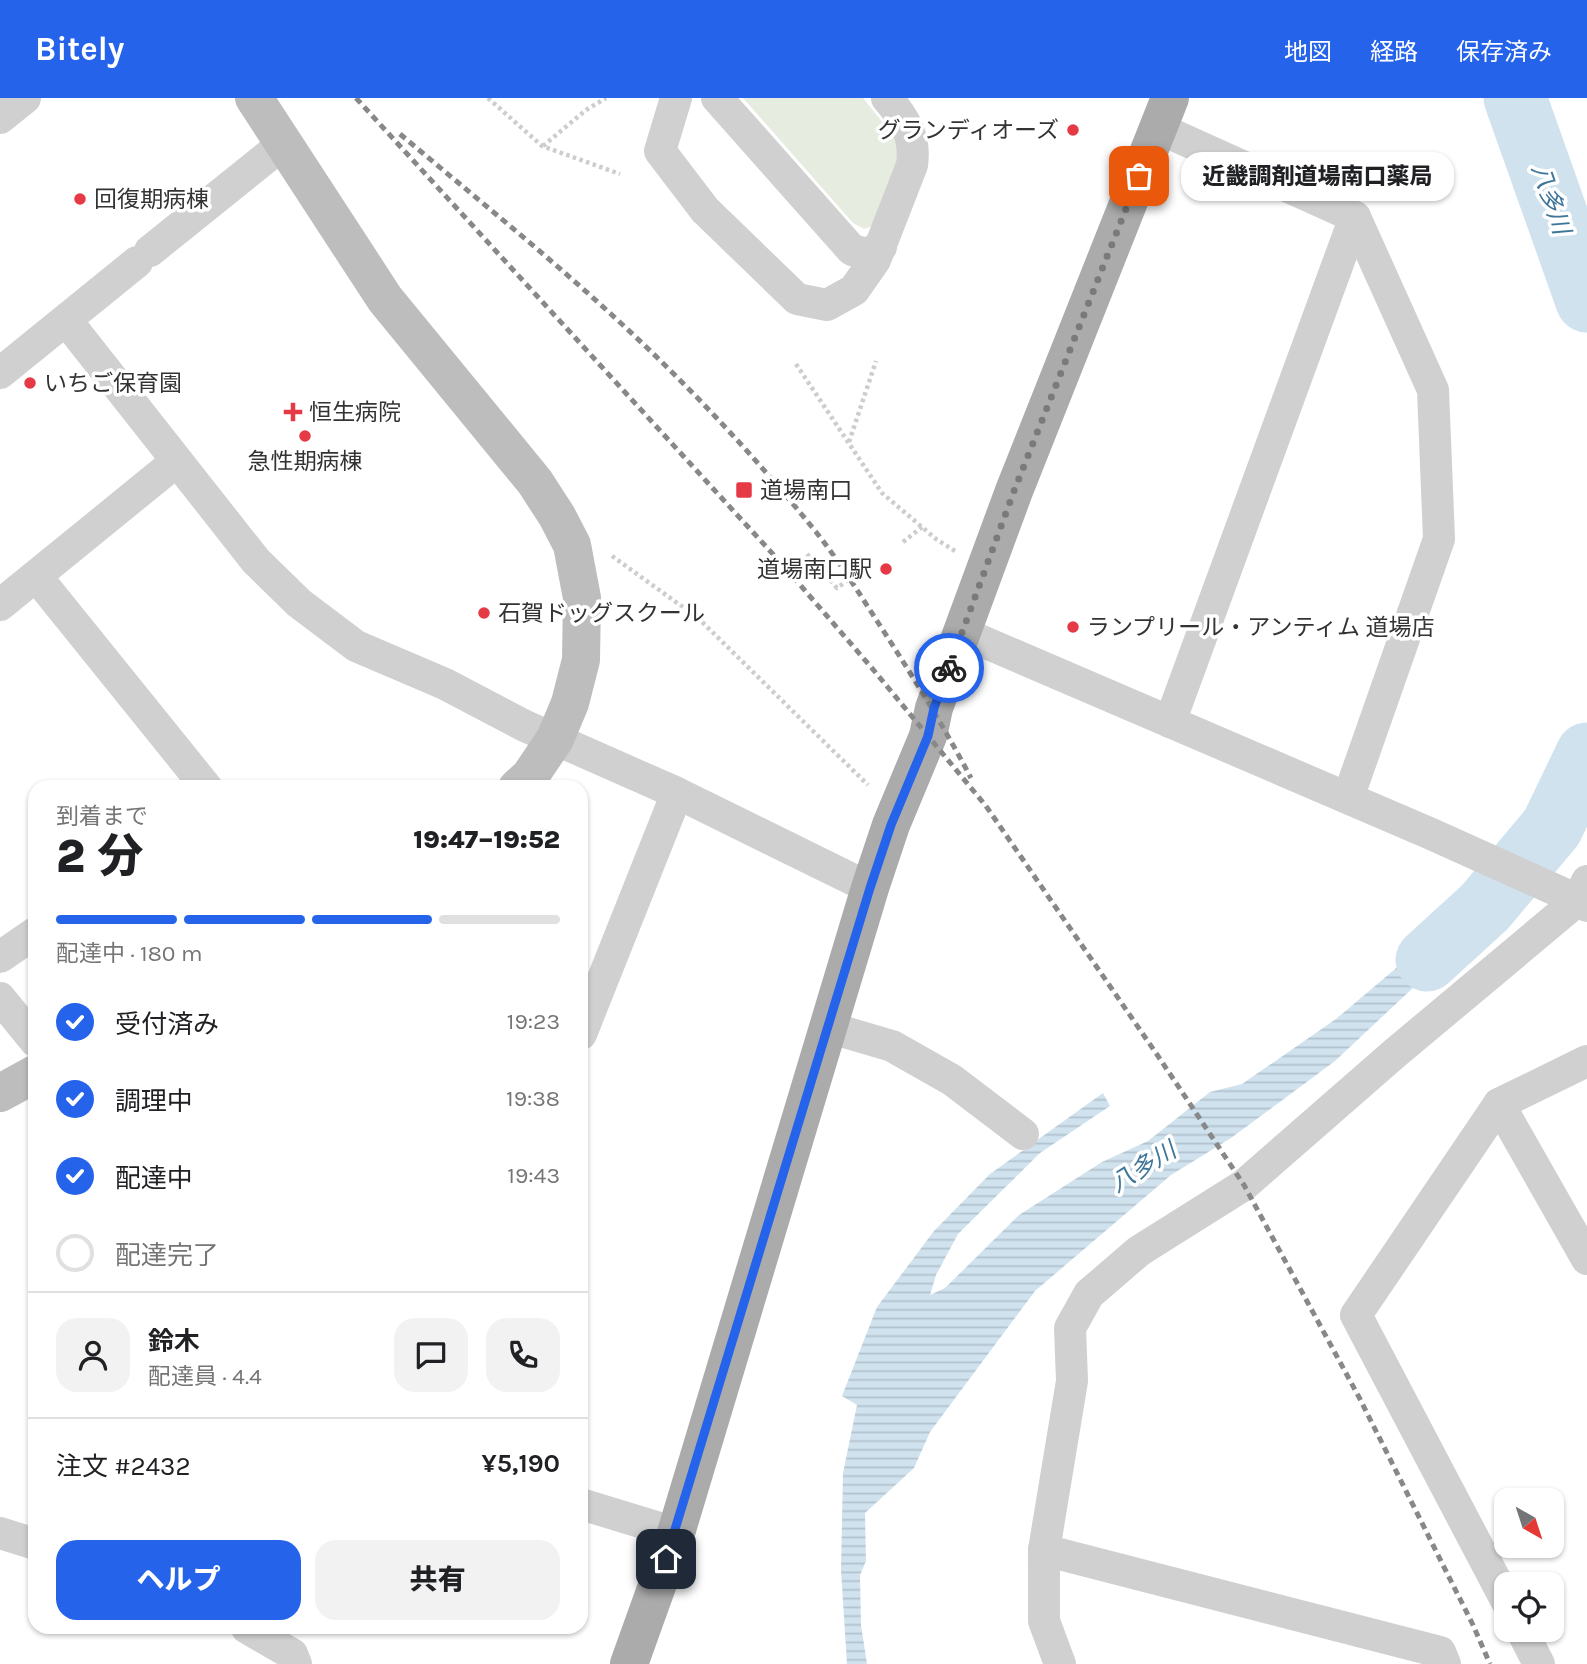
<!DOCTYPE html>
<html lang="ja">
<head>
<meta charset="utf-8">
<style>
  :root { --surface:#fff; --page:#f2f2f2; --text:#202124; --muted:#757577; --line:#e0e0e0; --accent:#2563eb }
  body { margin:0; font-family:Karla,"Noto Sans JP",sans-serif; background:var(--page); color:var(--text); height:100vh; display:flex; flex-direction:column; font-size:26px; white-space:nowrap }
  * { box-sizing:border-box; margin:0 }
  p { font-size:23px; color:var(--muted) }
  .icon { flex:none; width:38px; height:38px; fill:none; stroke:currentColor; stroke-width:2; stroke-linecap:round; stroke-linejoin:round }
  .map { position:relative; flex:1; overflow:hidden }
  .details { position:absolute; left:28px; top:682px; width:560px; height:854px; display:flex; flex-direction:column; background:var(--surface); border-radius:21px; box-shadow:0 2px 5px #0004 }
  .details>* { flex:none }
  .needle { width:46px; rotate:141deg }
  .tools { position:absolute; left:1494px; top:1390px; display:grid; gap:14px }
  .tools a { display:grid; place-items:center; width:70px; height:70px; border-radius:14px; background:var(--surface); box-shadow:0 2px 5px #0004; font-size:35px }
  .pin { position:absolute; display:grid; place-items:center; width:60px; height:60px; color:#fff; margin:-30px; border-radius:14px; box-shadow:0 4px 10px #0006 }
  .courier { position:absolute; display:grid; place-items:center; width:70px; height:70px; margin:-35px; border:5px solid #2563eb; border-radius:50%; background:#fff; color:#222; box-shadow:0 2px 9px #0007 }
  .bubble { position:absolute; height:49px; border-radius:21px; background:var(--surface); box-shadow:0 2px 5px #0004; font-size:23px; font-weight:800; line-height:49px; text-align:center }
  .summary em { font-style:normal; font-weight:800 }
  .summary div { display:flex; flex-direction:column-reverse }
  .summary { display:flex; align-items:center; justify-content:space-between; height:119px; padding:0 28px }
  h1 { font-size:46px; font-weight:800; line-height:52px }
  .bar { display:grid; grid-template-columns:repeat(4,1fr); gap:10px 7px; align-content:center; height:84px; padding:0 28px }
  .bar i { height:9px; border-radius:5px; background:var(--line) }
  .bar .on { background:var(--accent) }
  .bar p { grid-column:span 4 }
  .line { display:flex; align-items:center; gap:18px; padding:0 28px; border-top:2px solid var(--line) }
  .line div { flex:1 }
  .round { display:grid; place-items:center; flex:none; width:74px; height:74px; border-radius:21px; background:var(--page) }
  ol { padding:0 28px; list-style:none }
  li { display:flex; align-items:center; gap:21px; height:77px }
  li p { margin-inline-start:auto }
  li .icon { padding:7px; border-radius:50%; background:var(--accent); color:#fff; stroke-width:4 }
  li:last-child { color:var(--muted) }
  li i { width:38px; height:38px; border:4px solid var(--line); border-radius:50% }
  .cta { display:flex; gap:14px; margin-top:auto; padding:14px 28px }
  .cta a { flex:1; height:80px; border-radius:21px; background:var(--accent); color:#fff; font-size:28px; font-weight:800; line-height:80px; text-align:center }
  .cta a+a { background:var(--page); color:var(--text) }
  header { display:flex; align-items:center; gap:42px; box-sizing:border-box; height:98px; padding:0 35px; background:var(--accent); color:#fff }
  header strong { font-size:33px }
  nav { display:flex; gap:38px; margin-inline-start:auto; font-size:24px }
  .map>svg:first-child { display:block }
  .green { fill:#e6ecdf }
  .water { fill:url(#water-rules) }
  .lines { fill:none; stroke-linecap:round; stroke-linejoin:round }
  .river { stroke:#cfe2ee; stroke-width:63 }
  .path { stroke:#cdcdcd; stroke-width:4.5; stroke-dasharray:3.5 3.5; stroke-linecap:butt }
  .street { stroke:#d0d0d0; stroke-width:32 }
  .secondary { stroke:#bdbdbd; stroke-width:38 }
  .primary { stroke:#ababab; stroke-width:38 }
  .rail { stroke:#888; stroke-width:5; stroke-dasharray:7 5; stroke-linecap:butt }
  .done { stroke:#7a7a7a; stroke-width:7; stroke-dasharray:0 12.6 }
  .route { stroke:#2563eb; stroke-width:9 }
  .poi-dot { fill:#e63946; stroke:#fff; stroke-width:2.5 }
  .labels { text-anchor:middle; stroke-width:7; stroke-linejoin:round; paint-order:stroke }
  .poi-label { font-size:23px; fill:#333; stroke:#fff; text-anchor:start }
  .water-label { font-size:24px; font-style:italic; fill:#3f7597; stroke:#fff }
</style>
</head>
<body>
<header>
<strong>Bitely</strong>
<nav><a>地図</a><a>経路</a><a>保存済み</a></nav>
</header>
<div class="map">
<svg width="1587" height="1566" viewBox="0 0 1587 1566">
  <defs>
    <pattern id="water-rules" width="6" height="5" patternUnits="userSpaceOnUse" patternTransform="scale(1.75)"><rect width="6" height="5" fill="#cfe2ee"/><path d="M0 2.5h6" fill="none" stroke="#b2c2cd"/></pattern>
  </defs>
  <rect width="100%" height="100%" fill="#fff"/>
  <polygon class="green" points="743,0 863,0 896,41 901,58 873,128 864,131 853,125"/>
  <polygon class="water" points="1485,795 1497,811 1335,963 1231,1040 1171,1077 1035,1193 930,1334 914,1370 865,1415 866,1463 860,1477 861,1527 867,1566 847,1566 841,1472 843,1375 857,1307 842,1298 877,1209 934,1133 990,1076 1103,995 1110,1008 1040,1055 958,1136 936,1177 930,1197 945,1190 1019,1117 1102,1064 1148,1043 1210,994 1242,986 1336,921"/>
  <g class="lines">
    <g class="river">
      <polyline points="1515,0 1587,203"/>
      <polyline points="1427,862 1485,809 1552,729 1587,656"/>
    </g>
    <g class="path">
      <polyline points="488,0 542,48 620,76"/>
      <polyline points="543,48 586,12 606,0"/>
      <polyline points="796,266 882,395 936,441 955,453"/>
      <polyline points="849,344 876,263"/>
      <polyline points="903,444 922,429"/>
      <polyline points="807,456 837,490 860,473"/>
      <polyline points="612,458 698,520 868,687"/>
    </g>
    <g class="street">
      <path d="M676 0 660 53 705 112 797 201 827 207 854 192 875 162 912 67C916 39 905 21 887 0"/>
      <polyline points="717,0 852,152 866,156 881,149"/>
      <polyline points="0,20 25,0"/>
      <polyline points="1158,30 1355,119 1433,292 1439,441 1348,700"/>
      <polyline points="150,153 283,46"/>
      <polyline points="66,222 256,463 299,505 356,548 445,586 525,628 677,695 870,790"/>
      <polyline points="0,275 137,164"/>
      <polyline points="36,478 207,690"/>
      <polyline points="0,507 177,363"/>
      <polyline points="963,535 1429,735 1578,802 1587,808"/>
      <polyline points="1170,624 1355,119"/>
      <polyline points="0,859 35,835"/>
      <polyline points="0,900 35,943"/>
      <polyline points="827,929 892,948 952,982 1023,1036"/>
      <polyline points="581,936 677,695"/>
      <polyline points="1499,1006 1587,1161"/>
      <polyline points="581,1406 676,1435"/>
      <polyline points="0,1435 35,1446"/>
      <polyline points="1044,1452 1044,1523 1060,1566"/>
      <polyline points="1507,1504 1356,1217 1499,1006 1587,963"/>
      <polyline points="247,1530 292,1556 296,1566"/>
      <polyline points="1521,1531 1539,1566"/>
      <polyline points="1445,1566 1440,1554 1044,1452 1072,1283 1070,1230 1089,1196 1139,1153 1244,1087 1394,956 1578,802 1587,783"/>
    </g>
    <g class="secondary">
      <polyline points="254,0 385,201 535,384 557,418 572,447 582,500 581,562 570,605 555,641 530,678 517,690"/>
      <polyline points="0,995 35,976"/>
    </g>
    <polyline class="primary" points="629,1566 676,1435 870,790 891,727 928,638 934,610 1014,393 1170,0"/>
    <g class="rail">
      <polyline points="356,0 782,466 871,569 986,708 1158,958 1244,1087 1360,1301 1473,1527 1490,1566"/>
      <path d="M400 36C476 100 553 162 625 229 693 292 758 362 816 434 839 463 859 495 879 526 912 577 943 627 971 680"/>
    </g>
  </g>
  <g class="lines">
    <polyline class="done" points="949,570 1014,393 1139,78"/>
    <polyline class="route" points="666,1461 870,790 891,727 928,638 934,610 949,570"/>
  </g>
  <g class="poi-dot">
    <circle cx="1073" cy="32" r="7"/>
    <circle cx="80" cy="101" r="7"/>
    <circle cx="30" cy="285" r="7"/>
    <path d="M289.5 303.5h7v7h7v7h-7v7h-7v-7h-7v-7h7z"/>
    <circle cx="305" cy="338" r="7"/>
    <rect x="735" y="383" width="18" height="18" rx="3.5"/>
    <circle cx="886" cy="471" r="7"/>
    <circle cx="484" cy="515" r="7"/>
    <circle cx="1073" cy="529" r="7"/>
  </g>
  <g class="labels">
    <g class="poi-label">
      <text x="1059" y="40" text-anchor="end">グランディオーズ</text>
      <text x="94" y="109">回復期病棟</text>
      <text x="44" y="293">いちご保育園</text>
      <text x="309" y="322">恒生病院</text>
      <text x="305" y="371" text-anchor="middle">急性期病棟</text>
      <text x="760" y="400">道場南口</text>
      <text x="872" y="479" text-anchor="end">道場南口駅</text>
      <text x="498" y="523">石賀ドッグスクール</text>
      <text x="1087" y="537">ランプリール・アンティム 道場店</text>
    </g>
    <g class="water-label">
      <text transform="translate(1551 101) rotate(71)" y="8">八多川</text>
      <text transform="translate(1143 1069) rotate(-32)" y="8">八多川</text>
    </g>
  </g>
</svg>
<div class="tools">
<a><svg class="needle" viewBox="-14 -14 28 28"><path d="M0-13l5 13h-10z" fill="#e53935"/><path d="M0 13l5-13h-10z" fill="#757577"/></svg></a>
<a><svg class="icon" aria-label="locate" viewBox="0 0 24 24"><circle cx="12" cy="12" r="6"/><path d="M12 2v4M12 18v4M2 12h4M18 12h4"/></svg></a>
</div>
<div class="pin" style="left:1139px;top:78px;background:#ea580c"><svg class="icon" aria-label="bag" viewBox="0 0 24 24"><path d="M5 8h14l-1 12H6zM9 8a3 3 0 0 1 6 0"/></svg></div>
<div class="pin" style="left:666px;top:1461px;background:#1f2937"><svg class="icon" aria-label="home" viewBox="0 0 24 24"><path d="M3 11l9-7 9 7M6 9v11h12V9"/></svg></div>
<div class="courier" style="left:949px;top:570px"><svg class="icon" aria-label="bike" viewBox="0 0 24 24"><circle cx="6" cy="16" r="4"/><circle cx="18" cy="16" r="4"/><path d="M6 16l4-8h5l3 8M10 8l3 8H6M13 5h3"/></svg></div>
<div class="bubble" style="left:1181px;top:54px;width:273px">近畿調剤道場南口薬局</div>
<section class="details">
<div class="summary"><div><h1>2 分</h1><p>到着まで</p></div><em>19:47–19:52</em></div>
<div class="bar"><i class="on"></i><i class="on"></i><i class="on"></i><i></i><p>配達中 · 180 m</p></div>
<ol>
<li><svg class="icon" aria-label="check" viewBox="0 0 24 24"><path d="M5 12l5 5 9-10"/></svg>受付済み<p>19:23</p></li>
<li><svg class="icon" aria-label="check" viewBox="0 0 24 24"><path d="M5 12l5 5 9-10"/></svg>調理中<p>19:38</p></li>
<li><svg class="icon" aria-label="check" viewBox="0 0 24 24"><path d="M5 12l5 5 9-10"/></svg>配達中<p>19:43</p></li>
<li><i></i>配達完了</li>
</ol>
<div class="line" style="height:126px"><a class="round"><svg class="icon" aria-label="person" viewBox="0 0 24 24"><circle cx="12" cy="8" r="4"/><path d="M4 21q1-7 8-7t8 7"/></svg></a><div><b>鈴木</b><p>配達員 · 4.4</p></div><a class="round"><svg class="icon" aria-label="chat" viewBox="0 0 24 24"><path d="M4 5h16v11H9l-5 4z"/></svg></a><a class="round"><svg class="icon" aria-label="phone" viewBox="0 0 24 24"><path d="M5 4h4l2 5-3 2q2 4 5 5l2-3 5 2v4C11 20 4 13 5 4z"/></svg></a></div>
<div class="line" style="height:91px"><div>注文 #2432</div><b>¥5,190</b></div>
<div class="cta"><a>ヘルプ</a><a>共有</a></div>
</section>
</div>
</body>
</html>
